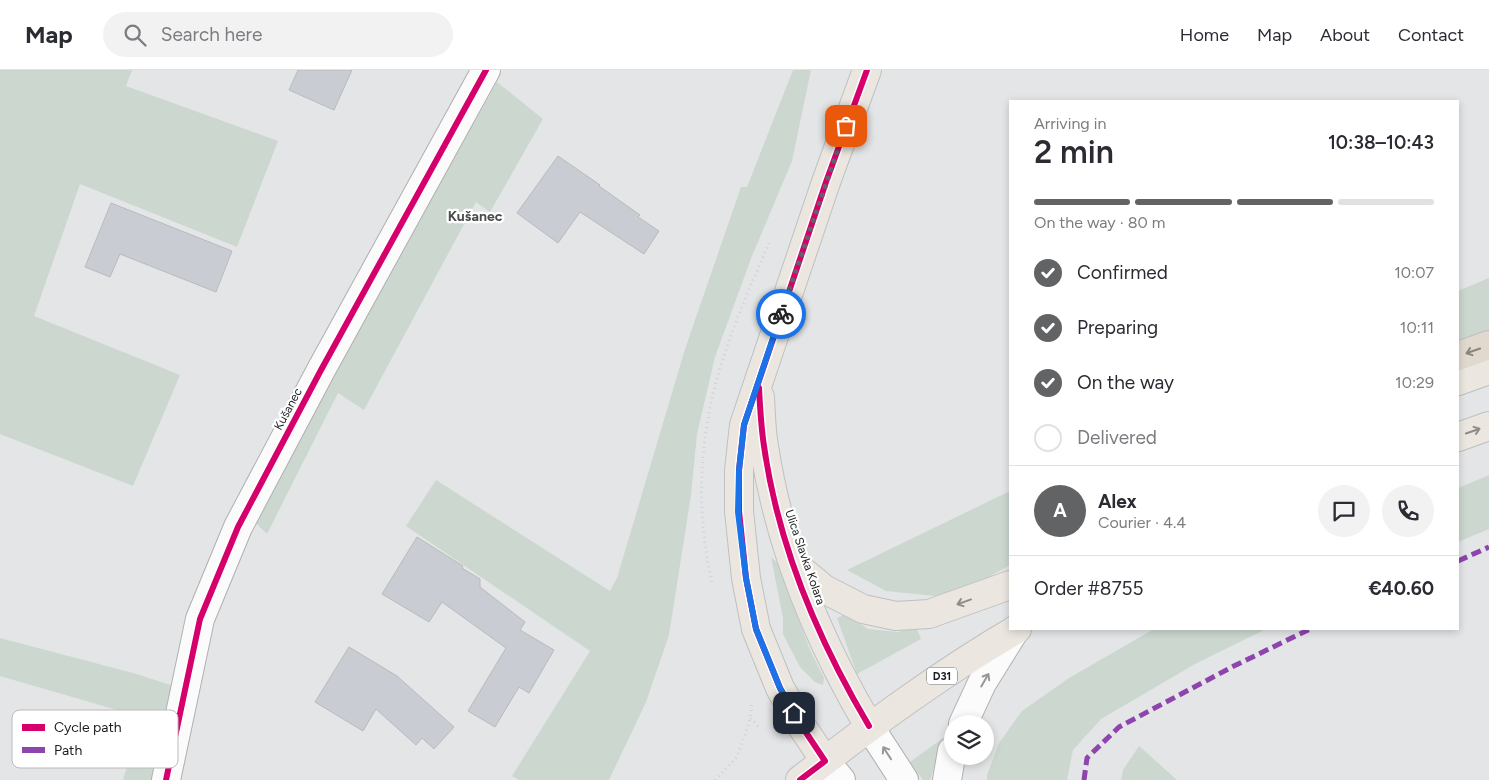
<!DOCTYPE html>
<html lang="en">
<head>
<meta charset="utf-8">
<style>
  :root { --surface:#fff; --page:#f2f2f3; --text:#2b2b33; --muted:#7c7c81; --line:#e1e1e2; --accent:#626364 }
  body { margin:0; font-family:Figtree,sans-serif; background:var(--page); color:var(--text); height:100vh; display:flex; flex-direction:column; font-size:19px; white-space:nowrap }
  * { box-sizing:border-box; margin:0 }
  p { font-size:16px; color:var(--muted) }
  .icon { flex:none; width:28px; height:28px; fill:none; stroke:currentColor; stroke-width:2; stroke-linecap:round; stroke-linejoin:round }
  .map { position:relative; flex:1; overflow:hidden }
  .side { position:absolute; left:1009px; top:30px; width:450px; height:530px; display:flex; flex-direction:column; background:var(--surface); border-radius:0px; box-shadow:0 2px 8px #0003 }
  .side>* { flex:none }
  .buttons { position:absolute; left:944px; top:645px; display:grid; gap:10px }
  .buttons a { display:grid; place-items:center; width:50px; height:50px; border-radius:50%; background:var(--surface); box-shadow:0 2px 8px #0003; font-size:25px }
  .pin { position:absolute; display:grid; place-items:center; width:42px; height:42px; color:#fff; margin:-21px; border-radius:10px; box-shadow:0 2px 8px #0006 }
  .courier { position:absolute; display:grid; place-items:center; width:50px; height:50px; margin:-25px; border:4px solid #1a73e8; border-radius:50%; background:#fff; color:#222; box-shadow:0 1px 6px #0007 }
  .head em { font-style:normal; font-weight:600 }
  .head div { display:flex; flex-direction:column-reverse }
  .head { display:flex; align-items:center; justify-content:space-between; height:85px; padding:0 25px }
  h1 { font-size:32px; font-weight:600; line-height:38px }
  .bar { display:grid; grid-template-columns:repeat(4,1fr); gap:8px 5px; align-content:center; height:60px; padding:0 25px }
  .bar i { height:6px; border-radius:4px; background:var(--line) }
  .bar .on { background:var(--accent) }
  .bar p { grid-column:span 4 }
  .line { display:flex; align-items:center; gap:12px; padding:0 25px; border-top:1px solid var(--line) }
  .line div { flex:1 }
  .round { display:grid; place-items:center; flex:none; width:52px; height:52px; border-radius:26px; background:var(--page) }
  ol { padding:0 25px; list-style:none }
  li { display:flex; align-items:center; gap:15px; height:55px }
  li p { margin-inline-start:auto }
  li .icon { padding:5px; border-radius:50%; background:var(--accent); color:#fff; stroke-width:4 }
  li:last-child { color:var(--muted) }
  li i { width:28px; height:28px; border:2px solid var(--line); border-radius:50% }
  header { display:flex; align-items:center; gap:30px; box-sizing:border-box; height:70px; padding:0 25px; background:var(--surface); border-bottom:1px solid var(--line) }
  header strong { font-size:24px }
  nav { display:flex; gap:28px; margin-inline-start:auto; font-size:18px }
  .search { width:350px; height:45px; background:var(--page); display:flex; align-items:center; gap:12px; box-sizing:border-box; padding:0 18px; border-radius:28px; color:var(--muted); font-size:19px }
  .map>svg:first-child { display:block }
  .green { fill:#ccd8cf }
  .building { fill:#c9ccd2; stroke:#b9babb }
  .lines { fill:none; stroke-linecap:round; stroke-linejoin:round }
  .minor-casing { stroke:#afafb0; stroke-width:30 }
  .major-casing { stroke:#bfc0c1; stroke-width:30 }
  .highway-casing { stroke:#bfc0c1; stroke-width:30 }
  .path { stroke:#d0d1d2; stroke-width:3; stroke-dasharray:1 4; stroke-linecap:butt }
  .minor { stroke:#fbfbfb; stroke-width:28 }
  .major { stroke:#ebe7e0; stroke-width:28 }
  .highway { stroke:#e1d9cd; stroke-width:28 }
  .quiet { stroke:#8e44ad; stroke-width:5; stroke-dasharray:10 5; stroke-linecap:butt }
  .cycleway-casing { stroke:#fff; stroke-width:9 }
  .cycleway { stroke:#d6006c; stroke-width:6 }
  .oneway { stroke:#88847e }
  .oneway2 { stroke:#8e8c89 }
  .oneway3 { stroke:#979798 }
  .done { stroke:#626364; stroke-width:5; stroke-dasharray:0 9 }
  .route { stroke:#1a73e8; stroke-width:6 }
  .labels { text-anchor:middle; stroke-width:4.5; stroke-linejoin:round; paint-order:stroke }
  .shield { fill:#fff; stroke:#606162; stroke-width:1 }
  .shield-label { font-size:11px; font-weight:bold; fill:#1c1d1e }
  .street-label { font-size:12px; fill:#1c1d1e; stroke:#fff }
  .neighbourhood-label { font-size:14px; font-weight:bold; fill:#4b4c4e; stroke:#fff }
  .key { fill:#fff; stroke:#bbbbbc; stroke-width:1 }
  .key-label { font-size:14px; fill:#1c1d1e }
</style>
</head>
<body>
<header>
<strong>Map</strong>
<div class="search"><svg class="icon" aria-label="search" viewBox="0 0 24 24"><circle cx="10" cy="10" r="6"/><path d="M15 15l6 6"/></svg>Search here</div>
<nav><a>Home</a><a>Map</a><a>About</a><a>Contact</a></nav>
</header>
<div class="map">
<svg width="1489" height="710" viewBox="0 0 1489 710">
  <rect width="100%" height="100%" fill="#e4e5e6"/>
  <g class="green">
    <polygon points="0,0 132,0 126,16 278,71 237,177 80,114 34,246 180,305 133,416 0,364"/>
    <polygon points="793,0 811,0 792,91 752,186 715,287 697,364 691,425 669,565 646,632 609,710 519,710 512,706 590,581 406,456 436,410 610,521 617,508 685,279 741,117 747,117"/>
    <polygon points="497,12 543,49 490,142 476,132 364,340 338,323 267,464 256,453 326,316"/>
    <polygon points="1489,208 1489,261 1458,274 1458,221"/>
    <polygon points="1489,405 1489,459 1458,472 1458,418"/>
    <polygon points="1010,421 1010,495 969,518 935,526 886,521 847,500"/>
    <polygon points="771,487 781,496 788,521 810,580 824,608 823,615 815,612 800,597 783,564 783,548"/>
    <polygon points="846,544 868,559 898,562 916,557 921,569 857,604 837,548"/>
    <polygon points="1154,559 1266,559 1195,594 1101,649 1073,680 1067,710 987,710 987,705 999,673 1022,641 1069,608"/>
    <polygon points="0,568 133,603 177,617 153,710 123,710 141,647 0,606"/>
    <polygon points="943,668 930,710 923,710 910,692"/>
    <polygon points="1139,676 1177,710 1121,710 1123,700"/>
  </g>
  <g class="building">
    <polygon points="298,0 352,0 334,40 289,20"/>
    <polygon points="558,86 600,115 599,116 640,145 638,147 659,161 644,184 580,142 558,173 517,143"/>
    <polygon points="111,133 232,181 216,222 120,184 110,207 85,197"/>
    <polygon points="417,467 463,496 462,498 480,509 480,517 525,552 520,560 554,580 529,623 519,617 495,657 468,641 506,578 442,532 429,552 382,524"/>
    <polygon points="349,577 397,606 454,657 434,679 422,668 416,675 376,639 363,661 315,632"/>
  </g>
  <g class="lines">
    <g class="minor-casing">
      <g id="minor">
        <polyline points="963,654 982,613 1015,560"/>
        <polyline points="869,656 904,710"/>
        <polyline points="825,691 841,710"/>
        <polyline points="166,710 200,549 238,457 321,300 486,0"/>
        <polyline points="947,710 952,681"/>
      </g>
    </g>
    <g class="major-casing">
      <g id="major">
        <polyline points="1458,311 1489,300"/>
        <path d="M760 327C761 343 761 360 764 376 779 475 818 570 869 656"/>
        <polyline points="1458,367 1489,356"/>
        <polyline points="794,494 824,519 863,539 896,546 929,544 1010,515"/>
        <polyline points="825,691 801,655 780,618 756,559 746,508 739,441 739,400 744,355 826,112 867,0"/>
        <path d="M800 710C870 656 940 604 1017 559"/>
      </g>
    </g>
    <g class="highway-casing">
      <polyline id="highway" points="1458,286 1489,275"/>
    </g>
    <g class="path">
      <path d="M712 512C694 437 700 355 725 283 737 245 754 209 769 173"/>
      <polyline points="751,648 759,658"/>
      <polyline points="715,710 737,687 749,653 752,634"/>
    </g>
    <use href="#minor" class="minor"/>
    <use href="#major" class="major"/>
    <use href="#highway" class="highway"/>
    <g class="quiet">
      <polyline points="1458,491 1489,477"/>
      <polyline points="1084,710 1087,688 1119,657 1232,597 1310,559"/>
    </g>
    <g class="cycleway-casing">
      <g id="cycleway">
        <path d="M759 318C760 337 761 357 764 376 778 475 818 570 869 656"/>
        <polyline points="166,710 200,549 238,457 321,300 486,0"/>
        <polyline points="800,710 825,691 801,655 780,618 756,559 746,508 739,441 739,400 744,355 826,112 867,0"/>
      </g>
    </g>
    <use href="#cycleway" class="cycleway"/>
  </g>
  <defs><path id="oneway-shaft" d="M-6 0H5M1.5-3L5.5 0L1.5 3" fill="none" stroke-width="1.6" stroke-linecap="round" stroke-linejoin="round" transform="scale(1.25)"/></defs>
  <use class="oneway" href="#oneway-shaft" transform="translate(1473 281) rotate(161)"/>
  <g class="oneway2">
    <use href="#oneway-shaft" transform="translate(1473 361) rotate(-19)"/>
    <use href="#oneway-shaft" transform="translate(964 532) rotate(160)"/>
  </g>
  <g class="oneway3">
    <use href="#oneway-shaft" transform="translate(985 610) rotate(-60)"/>
    <use href="#oneway-shaft" transform="translate(887 683) rotate(-123)"/>
  </g>
  <g class="lines">
    <polyline class="done" points="781,244 846,56"/>
    <polyline class="route" points="781,244 744,355 739,400 738,442 746,508 756,559 780,618 794,643"/>
  </g>
  <g class="labels">
    <rect class="shield" x="927" y="597.5" width="30" height="17" rx="4"/>
    <g class="shield-label">
      <text x="942" y="610">D31</text>
    </g>
    <g class="street-label">
      <text transform="translate(288 339) rotate(-62)" y="4">Kušanec</text>
      <text transform="translate(805 487) rotate(71)" y="4">Ulica Slavka Kolara</text>
    </g>
    <g class="neighbourhood-label">
      <text x="475" y="151">Kušanec</text>
    </g>
  </g>
  <rect x="12" y="640" width="166" height="58" rx="8" class="key"/>
  <rect x="22" y="654" width="23" height="7" fill="#d6006c"/>
  <rect x="22" y="677" width="23" height="6" fill="#8e44ad"/>
  <g class="key-label">
    <text x="54" y="662">Cycle path</text>
    <text x="54" y="685">Path</text>
  </g>
</svg>
<div class="buttons">
<a><svg class="icon" aria-label="layers" viewBox="0 0 24 24"><path d="M12 4l9 5-9 5-9-5zM3 14l9 5 9-5"/></svg></a>
</div>
<div class="pin" style="left:846px;top:56px;background:#ea580c"><svg class="icon" aria-label="bag" viewBox="0 0 24 24"><path d="M5 8h14l-1 12H6zM9 8a3 3 0 0 1 6 0"/></svg></div>
<div class="pin" style="left:794px;top:643px;background:#1f2937"><svg class="icon" aria-label="home" viewBox="0 0 24 24"><path d="M3 11l9-7 9 7M6 9v11h12V9"/></svg></div>
<div class="courier" style="left:781px;top:244px"><svg class="icon" aria-label="bike" viewBox="0 0 24 24"><circle cx="6" cy="16" r="4"/><circle cx="18" cy="16" r="4"/><path d="M6 16l4-8h5l3 8M10 8l3 8H6M13 5h3"/></svg></div>
<section class="side">
<div class="head"><div><h1>2 min</h1><p>Arriving in</p></div><em>10:38–10:43</em></div>
<div class="bar"><i class="on"></i><i class="on"></i><i class="on"></i><i></i><p>On the way · 80 m</p></div>
<ol>
<li><svg class="icon" aria-label="check" viewBox="0 0 24 24"><path d="M5 12l5 5 9-10"/></svg>Confirmed<p>10:07</p></li>
<li><svg class="icon" aria-label="check" viewBox="0 0 24 24"><path d="M5 12l5 5 9-10"/></svg>Preparing<p>10:11</p></li>
<li><svg class="icon" aria-label="check" viewBox="0 0 24 24"><path d="M5 12l5 5 9-10"/></svg>On the way<p>10:29</p></li>
<li><i></i>Delivered</li>
</ol>
<div class="line" style="height:90px"><b class="round" style="background:var(--accent);color:#fff">A</b><div><b>Alex</b><p>Courier · 4.4</p></div><a class="round"><svg class="icon" aria-label="chat" viewBox="0 0 24 24"><path d="M4 5h16v11H9l-5 4z"/></svg></a><a class="round"><svg class="icon" aria-label="phone" viewBox="0 0 24 24"><path d="M5 4h4l2 5-3 2q2 4 5 5l2-3 5 2v4C11 20 4 13 5 4z"/></svg></a></div>
<div class="line" style="height:65px"><div>Order #8755</div><b>€40.60</b></div>
</section>
</div>
</body>
</html>
